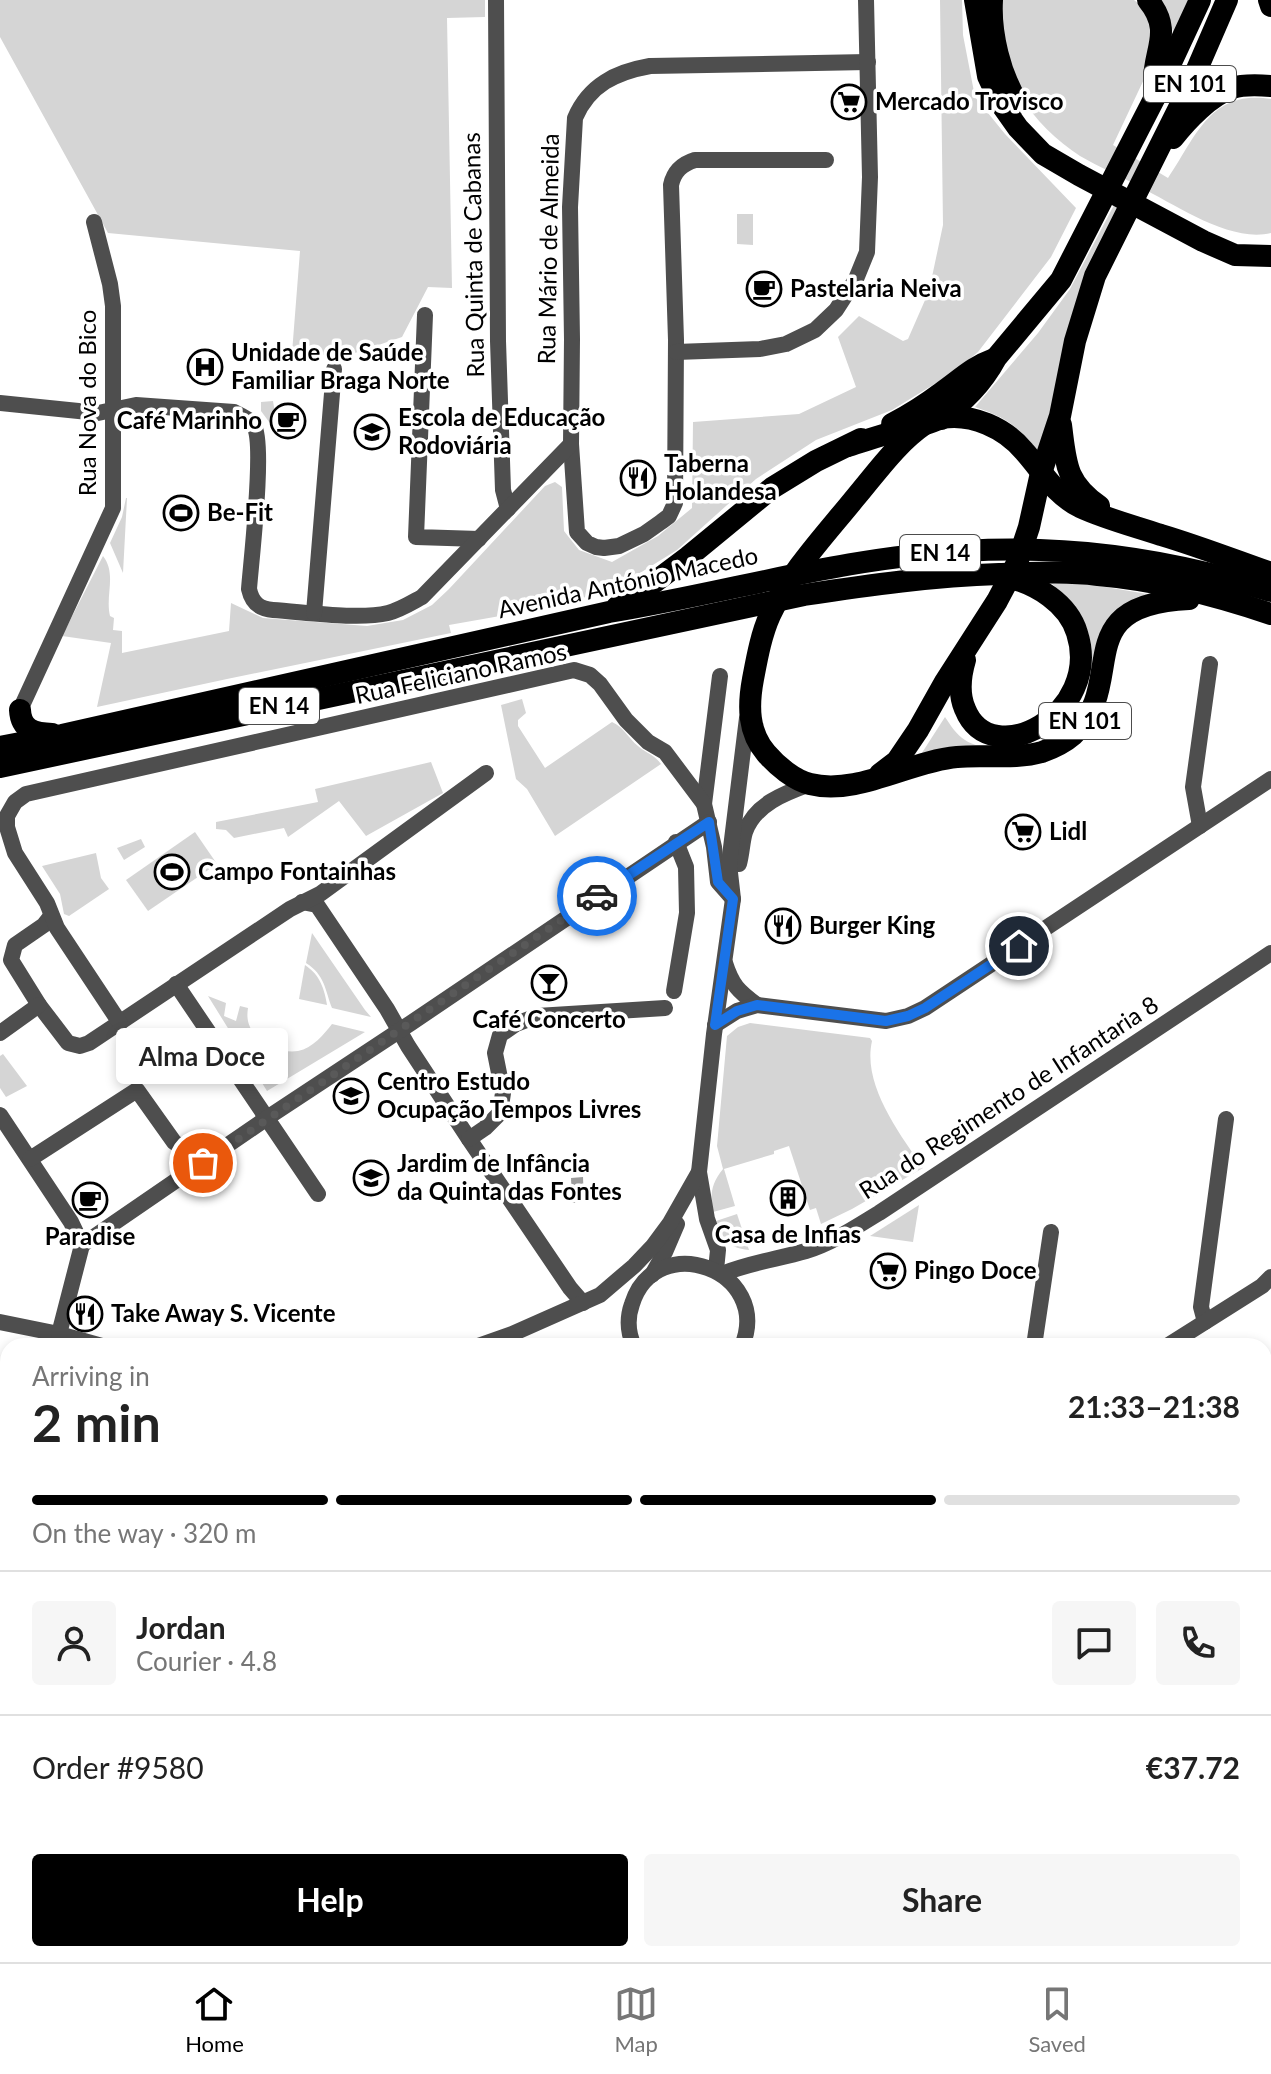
<!DOCTYPE html>
<html lang="en">
<head>
<meta charset="utf-8">
<style>
  :root { --surface:#fff; --page:#f6f6f6; --text:#222; --muted:#767676; --line:#e0e0e0; --accent:#000 }
  body { margin:0; font-family:Lato,sans-serif; background:var(--page); color:var(--text); height:100vh; display:flex; flex-direction:column; font-size:30px; white-space:nowrap }
  * { box-sizing:border-box; margin:0 }
  p { font-size:26px; color:var(--muted) }
  .icon { flex:none; width:44px; height:44px; fill:none; stroke:currentColor; stroke-width:2; stroke-linecap:round; stroke-linejoin:round }
  .map { position:relative; flex:1; overflow:hidden }
  .panel { position:absolute; left:0px; top:1338px; width:1272px; height:624px; display:flex; flex-direction:column; background:var(--surface); border-radius:24px 24px 0 0; box-shadow:0 4px 12px #0003 }
  .panel>* { flex:none }
  .pin { position:absolute; display:grid; place-items:center; width:68px; height:68px; color:#fff; margin:-34px; border:4px solid #fff; border-radius:50%; box-shadow:0 2px 8px #0007 }
  .courier { position:absolute; display:grid; place-items:center; width:80px; height:80px; margin:-40px; border:6px solid #1a73e8; border-radius:50%; background:#fff; color:#222; box-shadow:0 2px 10px #0007 }
  .bubble { position:absolute; height:56px; border-radius:8px; background:var(--surface); box-shadow:0 4px 12px #0003; font-size:26px; font-weight:700; line-height:56px; text-align:center }
  .head em { font-style:normal; font-weight:700 }
  .head div { display:flex; flex-direction:column-reverse }
  .head { display:flex; align-items:center; justify-content:space-between; height:136px; padding:0 32px }
  h1 { font-size:52px; font-weight:700; line-height:60px }
  .bar { display:grid; grid-template-columns:repeat(4,1fr); gap:12px 8px; align-content:center; height:96px; padding:0 32px }
  .bar i { height:10px; border-radius:6px; background:var(--line) }
  .bar .active { background:var(--accent) }
  .bar p { grid-column:span 4 }
  .line { display:flex; align-items:center; gap:20px; padding:0 32px; border-top:2px solid var(--line) }
  .line div { flex:1 }
  .round { display:grid; place-items:center; flex:none; width:84px; height:84px; border-radius:8px; background:var(--page) }
  .button { display:flex; gap:16px; margin-top:auto; padding:16px 32px }
  .button a { flex:1; height:92px; border-radius:8px; background:var(--accent); color:#fff; font-size:32px; font-weight:700; line-height:92px; text-align:center }
  .button a+a { background:var(--page); color:var(--text) }
  .tabs { display:flex; justify-content:space-around; align-items:center; height:112px; border-top:2px solid var(--line); background:var(--surface); font-size:22px; color:var(--muted) }
  .tabs a { display:grid; justify-items:center; gap:4px }
  .tabs .active { color:var(--accent) }
  .map>svg:first-child { display:block }
  .green { fill:#d5d5d5 }
  .water { fill:#9c9c9c }
  .lines { fill:none; stroke-linecap:round; stroke-linejoin:round }
  .minor { stroke:#4e4e4e; stroke-width:16 }
  .highway { stroke:#000; stroke-width:22 }
  .done { stroke:#595959; stroke-width:8; stroke-dasharray:0 14.4 }
  .route { stroke:#1a73e8; stroke-width:10 }
  .labels { text-anchor:middle; stroke-width:7; stroke-linejoin:round; paint-order:stroke }
  .shield { fill:#fff; stroke:#4c4c4c; stroke-width:2 }
  .shield-label { font-size:22px; font-weight:bold; fill:#000 }
  .poi-label { font-size:24px; font-weight:bold; fill:#000; stroke:#fff; text-anchor:start }
  .street-label { font-size:24px; fill:#000; stroke:#fff }
</style>
</head>
<body>
<div class="map">
<svg width="1271" height="1962" viewBox="0 0 1271 1962">
  <rect width="100%" height="100%" fill="#fff"/>
  <g class="green">
    <polygon points="0,0 485,0 485,17 447,18 452,288 428,287 402,337 346,356 292,353 300,251 108,233 0,37"/>
    <path d="M940 0H962L963 35 975 97 1005 134 1076 208 1051 257 978 352 954 372 892 410 816 440 756 479 677 550 611 591 528 611 449 625 451 633 227 679 97 707 111 643 62 636 103 556C117 574 105 595 110 616L114 618 113 630 122 631V653L229 631 231 603 263 618 367 626 403 620 432 605 449 589 545 486 555 482 562 487 564 531 579 550 612 562 658 536 692 508 693 422 799 414 856 387 838 337 859 316 903 341 908 339 929 291 943 225Z"/>
    <path d="M998 0H1134L1143 7 1154 28V58L1113 145 1168 178C1196 137 1210 89 1271 99V233C1230 243 1176 205 1140 187 1120 176 1099 167 1080 156 1057 141 1034 119 1020 95 1003 67 1002 32 998 0Z"/>
    <polygon points="1160,0 1190,0 1174,36 1169,16"/>
    <path d="M1114 205 1121 209 1042 459C1019 427 1012 420 975 407L1038 333 1070 289Z"/>
    <polygon points="737,214 753,214 753,245 737,244"/>
    <polygon points="273,401 276,419 275,430 261,411 261,402"/>
    <polygon points="126,498 127,498 123,573 110,543 122,517"/>
    <path d="M1051 583 1088 584 1153 595 1138 602 1082 713 1064 734 1037 746 918 759 945 717C951 726 956 734 965 740 987 755 1039 746 1060 733 1072 725 1080 711 1085 698 1096 666 1095 632 1074 605 1067 597 1059 590 1051 583Z"/>
    <path d="M522 699 526 713 518 720V726L545 768 612 722C624 727 628 738 638 746 646 753 655 755 661 764L555 836 527 789 516 779 501 705Z"/>
    <polygon points="431,762 443,793 366,836 339,801 288,837 284,828 234,838 226,830 216,829 216,822 318,802 315,789"/>
    <polygon points="195,832 217,864 148,911 126,880"/>
    <polygon points="141,839 145,847 124,860 117,848"/>
    <polygon points="96,853 101,878 109,889 69,916 64,914 60,894 42,866"/>
    <path d="M312 933 365 1010 371 1017 332 1008C325 990 325 975 306 963Z"/>
    <path d="M305 965C320 975 324 988 327 1005L299 999Z"/>
    <path d="M208 996 226 1003 224 1016 236 1021 240 1006 248 1008C247 1014 247 1021 250 1027 256 1043 282 1054 298 1051 313 1048 324 1034 332 1024L365 1032 267 1091Z"/>
    <path d="M750 1023 870 1038 872 1041C862 1085 900 1134 923 1168L852 1209 821 1224 816 1208 810 1210 789 1146 774 1151V1154L724 1169 735 1206 713 1212C710 1194 711 1184 723 1169L717 1146 727 1036 738 1027Z"/>
    <polygon points="3,1054 27,1086 6,1097 0,1088 0,1056"/>
    <polygon points="919,1205 913,1242 870,1236"/>
    <path d="M737 1214 749 1250C726 1247 725 1241 716 1221Z"/>
    <rect x="1264" y="1442" width="7" height="34"/>
  </g>
  <polygon class="water" points="583,1177 584,1203 572,1203 571,1178"/>
  <g class="lines">
    <g class="minor">
      <polyline points="496,0 498,341 503,490 508,509"/>
      <path d="M826 160H695C682 164 674 171 671 185L676 340 675 503 669 516 661 522 644 534 619 546 604 548 596 547 587 543 577 532 571 444 572 339 570 207 575 118C589 85 616 72 650 66L868 62"/>
      <polyline points="425,315 416,537 479,539"/>
      <polyline points="676,352 760,349 786,344 815,330 836,310 856,279 867,252 870,177 866,0"/>
      <path d="M0 403 98 413 136 405 234 412C241 416 250 419 254 426 265 444 251 562 249 589 252 603 259 609 273 610 305 612 358 620 388 613 400 610 411 603 422 597L571 444"/>
      <polyline points="314,613 334,369"/>
      <polyline points="20,710 113,508 113,306 110,284 94,222"/>
      <polyline points="704,804 720,676"/>
      <polyline points="1200,826 1193,787 1210,664"/>
      <path d="M739 864C742 853 742 842 745 832 755 804 785 793 810 784"/>
      <polyline points="302,902 317,905 387,1009 408,1046 469,1139 570,1288 583,1303"/>
      <polyline points="51,916 44,925 15,945 11,960 39,1005 68,1043 80,1046 89,1043 290,909 320,894 486,773"/>
      <path d="M725 963C732 985 738 991 757 1005"/>
      <polyline points="176,984 318,1194"/>
      <polyline points="674,991 687,913 686,867 676,842"/>
      <polyline points="120,1023 57,928 47,903 15,853 7,827 7,816 15,802 26,794 574,670 590,675 600,684 626,720 648,742 665,752 704,804 714,847 718,882 733,899"/>
      <polyline points="715,1025 737,1011 757,1005 886,1021 908,1016 925,1008 1271,779"/>
      <polyline points="0,1033 39,1005"/>
      <polyline points="0,1115 71,1222 82,1245"/>
      <polyline points="469,1139 485,1128 500,1113 503,1093 495,1053 500,1035 516,1024 537,1016 665,1008"/>
      <polyline points="30,1159 137,1090 174,1142 203,1163"/>
      <polyline points="82,1245 273,1114 411,1023 709,822"/>
      <polyline points="716,1270 718,1250 707,1219 699,1172 714,1034 733,899 729,864 747,718"/>
      <path d="M722 1274C749 1263 778 1259 806 1251 832 1243 856 1227 879 1213L1271 953"/>
      <polyline points="652,1275 665,1252 677,1224"/>
      <polyline points="0,1322 59,1334 102,1346"/>
      <polyline points="1205,1322 1201,1307 1226,1119"/>
      <polyline points="59,1334 82,1245"/>
      <polyline points="478,1346 512,1334 600,1295 634,1266 653,1246 670,1223 699,1172"/>
      <path d="M634 1346C628 1333 627 1318 632 1304 656 1228 773 1270 742 1346"/>
      <polyline points="1034,1346 1051,1232"/>
      <polyline points="1167,1346 1262,1286 1271,1277"/>
      <polyline points="0,1391 8,1391"/>
      <polyline points="1264,1530 1271,1530"/>
      <polyline points="1264,1553 1271,1553"/>
      <polyline points="1264,1621 1271,1621"/>
      <polyline points="0,1782 8,1792"/>
      <polyline points="1264,1840 1271,1864"/>
      <polyline points="1264,1921 1271,1920"/>
      <polyline points="175,1954 183,1962"/>
      <polyline points="461,1962 465,1954"/>
      <polyline points="715,1962 717,1954"/>
      <polyline points="871,1962 873,1954"/>
      <polyline points="999,1962 1001,1954"/>
    </g>
    <g class="highway">
      <polyline points="975,0 988,76 1001,104 1018,128 1043,154 1079,175 1203,241 1235,255 1271,256"/>
      <path d="M992 0C990 33 1000 75 1018 103"/>
      <path d="M1148 0C1174 32 1153 50 1154 83"/>
      <polyline points="1269,0 1271,6"/>
      <path d="M1173 138C1187 120 1210 96 1232 88 1244 84 1259 85 1271 86"/>
      <path d="M941 419C964 401 982 384 996 358L1061 280 1154 99 1200 0"/>
      <path d="M892 424C909 415 925 405 941 393 960 380 972 367 994 359"/>
      <path d="M925 424C897 443 877 472 855 498 825 535 790 572 770 615 761 635 757 658 753 679 748 706 748 732 766 753 777 766 794 780 810 784 857 796 910 761 957 757 985 754 1014 760 1042 752 1053 748 1065 742 1073 735 1130 682 1065 605 1189 599"/>
      <path d="M1061 425C1066 463 1065 482 1099 506"/>
      <path d="M848 446C874 438 899 429 925 424 931 423 936 420 942 418 972 413 1005 428 1024 451 1042 471 1054 494 1080 507 1106 519 1134 526 1161 535 1198 546 1234 560 1271 573"/>
      <polyline points="617,607 656,581 688,557 772,488 816,461 861,439"/>
      <path d="M965 660C960 677 958 693 965 709 991 774 1103 714 1077 633 1068 603 1036 584 1007 577"/>
      <path d="M20 710C21 730 34 733 52 734"/>
      <path d="M0 747 62 735 609 612C727 593 844 557 964 551 1046 546 1127 554 1206 573 1228 578 1250 585 1271 591"/>
      <path d="M0 767 804 595C869 585 934 576 999 574 1032 573 1065 571 1098 575 1156 580 1215 595 1271 614"/>
      <polyline points="880,774 897,761 918,730 945,682 997,601 1017,563 1029,527 1041,473 1060,416 1075,341 1095,276 1188,90 1227,0"/>
    </g>
  </g>
  <g class="lines">
    <polyline class="done" points="203,1163 597,896"/>
    <polyline class="route" points="597,896 709,822 718,882 733,899 715,1025 737,1011 757,1005 886,1021 908,1016 925,1008 1019,946"/>
  </g>
  <defs>
    <g id="supermarket-ring" transform="scale(1.8)"><circle r="9.5" fill="#fff" stroke="#000" stroke-width="1.5"/><path d="M-6-5.5h2.5l.6 2H6L4.5 2H-2.5L-4.4-4H-6ZM-1.5 3.2a1.3 1.3 0 1 0 .1 0ZM3 3.2a1.3 1.3 0 1 0 .1 0Z" fill="#000"/></g>
    <g id="cafe-ring" transform="scale(1.8)"><circle r="9.5" fill="#fff" stroke="#000" stroke-width="1.5"/><path d="M-5.5-4.5H6V0H3Q3 3.5 0 3.5H-2.5Q-5.5 3.5-5.5 0ZM3-3.2v2h1.7v-2ZM-6 4.5H4V6H-6Z" fill="#000"/></g>
    <g id="hospital-ring" transform="scale(1.8)"><circle r="9.5" fill="#fff" stroke="#000" stroke-width="1.5"/><path d="M-5-5h3v3.5h4V-5h3V5h-3V1.5h-4V5h-3Z" fill="#000"/></g>
    <g id="school-ring" transform="scale(1.8)"><circle r="9.5" fill="#fff" stroke="#000" stroke-width="1.5"/><path d="M0-5L7-2L0 1L-7-2ZM-4 1L0 2.5L4 1V4Q0 6-4 4Z" fill="#000"/></g>
    <g id="restaurant-ring" transform="scale(1.8)"><circle r="9.5" fill="#fff" stroke="#000" stroke-width="1.5"/><path d="M-5-6h1v4h1v-4h1v4h1v-4h1v5L-1.5 .5V6h-2V.5L-5-1ZM5-6V6H3V1.5H1.5Q1.5-4 5-6Z" fill="#000"/></g>
    <g id="stadium-ring" transform="scale(1.8)"><circle r="9.5" fill="#fff" stroke="#000" stroke-width="1.5"/><path d="M0-5a6.5 5 0 1 0 0 10a6.5 5 0 1 0 0-10ZM-3.5-1.8h7v3.6h-7Z" fill="#000"/></g>
    <g id="bar-ring" transform="scale(1.8)"><circle r="9.5" fill="#fff" stroke="#000" stroke-width="1.5"/><path d="M-6-5H6L.8 .8V4.5H3.5V6h-7V4.5H-.8V.8Z" fill="#000"/></g>
    <g id="building-ring" transform="scale(1.8)"><circle r="9.5" fill="#fff" stroke="#000" stroke-width="1.5"/><path d="M-4-6H4V6H1V3H-1V6H-4ZM-2.5-4.3h1.7v1.8h-1.7ZM.8-4.3h1.7v1.8H.8ZM-2.5-1h1.7V.8h-1.7ZM.8-1h1.7V.8H.8Z" fill="#000"/></g>
  </defs>
  <g fill-rule="evenodd">
    <use href="#supermarket-ring" x="849" y="102"/>
    <use href="#cafe-ring" x="764" y="289"/>
    <use href="#hospital-ring" x="205" y="367"/>
    <use href="#cafe-ring" x="288" y="421"/>
    <use href="#school-ring" x="372" y="432"/>
    <use href="#restaurant-ring" x="638" y="478"/>
    <use href="#stadium-ring" x="181" y="513"/>
    <use href="#supermarket-ring" x="1023" y="832"/>
    <use href="#stadium-ring" x="172" y="872"/>
    <use href="#restaurant-ring" x="783" y="926"/>
    <use href="#bar-ring" x="549" y="983"/>
    <use href="#school-ring" x="351" y="1096"/>
    <use href="#school-ring" x="371" y="1178"/>
    <use href="#building-ring" x="788" y="1198"/>
    <use href="#cafe-ring" x="90" y="1200"/>
    <use href="#supermarket-ring" x="888" y="1271"/>
    <use href="#restaurant-ring" x="85" y="1314"/>
  </g>
  <g class="labels">
    <g class="shield">
      <rect x="1144" y="66" width="92" height="36" rx="6"/>
      <rect x="900" y="535" width="80" height="36" rx="6"/>
      <rect x="239" y="688" width="80" height="36" rx="6"/>
      <rect x="1039" y="703" width="92" height="36" rx="6"/>
    </g>
    <g class="shield-label">
      <text x="1190" y="92">EN 101</text>
      <text x="940" y="561">EN 14</text>
      <text x="279" y="714">EN 14</text>
      <text x="1085" y="729">EN 101</text>
    </g>
    <g class="poi-label">
      <text x="875" y="110">Mercado Trovisco</text>
      <text x="790" y="297">Pastelaria Neiva</text>
      <text x="231" y="361">Unidade de Saúde<tspan x="231" dy="28">Familiar Braga Norte</tspan></text>
      <text x="398" y="426">Escola de Educação<tspan x="398" dy="28">Rodoviária</tspan></text>
      <text x="262" y="429" text-anchor="end">Café Marinho</text>
      <text x="664" y="472">Taberna<tspan x="664" dy="28">Holandesa</tspan></text>
      <text x="207" y="521">Be-Fit</text>
      <text x="1049" y="840">Lidl</text>
      <text x="198" y="880">Campo Fontainhas</text>
      <text x="809" y="934">Burger King</text>
      <text x="549" y="1028" text-anchor="middle">Café Concerto</text>
      <text x="377" y="1090">Centro Estudo<tspan x="377" dy="28">Ocupação Tempos Livres</tspan></text>
      <text x="397" y="1172">Jardim de Infância<tspan x="397" dy="28">da Quinta das Fontes</tspan></text>
      <text x="788" y="1243" text-anchor="middle">Casa de Infias</text>
      <text x="90" y="1245" text-anchor="middle">Paradise</text>
      <text x="914" y="1279">Pingo Doce</text>
      <text x="111" y="1322">Take Away S. Vicente</text>
    </g>
    <g class="street-label">
      <text transform="translate(549 249) rotate(-89)" y="8">Rua Mário de Almeida</text>
      <text transform="translate(474 255) rotate(-91)" y="8">Rua Quinta de Cabanas</text>
      <text transform="translate(88 403) rotate(-90)" y="8">Rua Nova do Bico</text>
      <text transform="translate(628 583) rotate(-12)" y="8">Avenida António Macedo</text>
      <text transform="translate(461 674) rotate(-12)" y="8">Rua Feliciano Ramos</text>
      <text transform="translate(1009 1098) rotate(-33)" y="8">Rua do Regimento de Infantaria 8</text>
    </g>
  </g>
</svg>
<div class="pin" style="left:203px;top:1163px;background:#ea580c"><svg class="icon" aria-label="bag" viewBox="0 0 24 24"><path d="M5 8h14l-1 12H6zM9 8a3 3 0 0 1 6 0"/></svg></div>
<div class="pin" style="left:1019px;top:946px;background:#1f2937"><svg class="icon" aria-label="home" viewBox="0 0 24 24"><path d="M3 11l9-7 9 7M6 9v11h12V9"/></svg></div>
<div class="courier" style="left:597px;top:896px"><svg class="icon" aria-label="car" viewBox="0 0 24 24"><path d="M5 17H2v-5l4-1 3-4h7l3 4 3 1v5h-3M9 17h6M6 11h13"/><circle cx="7" cy="17" r="2"/><circle cx="17" cy="17" r="2"/></svg></div>
<div class="bubble" style="left:116px;top:1028px;width:172px">Alma Doce</div>
<section class="panel">
<div class="head"><div><h1>2 min</h1><p>Arriving in</p></div><em>21:33–21:38</em></div>
<div class="bar"><i class="active"></i><i class="active"></i><i class="active"></i><i></i><p>On the way · 320 m</p></div>
<div class="line" style="height:144px"><a class="round"><svg class="icon" aria-label="person" viewBox="0 0 24 24"><circle cx="12" cy="8" r="4"/><path d="M4 21q1-7 8-7t8 7"/></svg></a><div><b>Jordan</b><p>Courier · 4.8</p></div><a class="round"><svg class="icon" aria-label="chat" viewBox="0 0 24 24"><path d="M4 5h16v11H9l-5 4z"/></svg></a><a class="round"><svg class="icon" aria-label="phone" viewBox="0 0 24 24"><path d="M5 4h4l2 5-3 2q2 4 5 5l2-3 5 2v4C11 20 4 13 5 4z"/></svg></a></div>
<div class="line" style="height:104px"><div>Order #9580</div><b>€37.72</b></div>
<div class="button"><a>Help</a><a>Share</a></div>
</section>
</div>
<nav class="tabs">
<a class="active"><svg class="icon" aria-label="home" viewBox="0 0 24 24"><path d="M3 11l9-7 9 7M6 9v11h12V9"/></svg>Home</a>
<a><svg class="icon" aria-label="map" viewBox="0 0 24 24"><path d="M3 6l6-2 6 2 6-2v14l-6 2-6-2-6 2zM9 4v14M15 6v14"/></svg>Map</a>
<a><svg class="icon" aria-label="saved" viewBox="0 0 24 24"><path d="M7 4h10v16l-5-4-5 4z"/></svg>Saved</a>
</nav>
</body>
</html>
